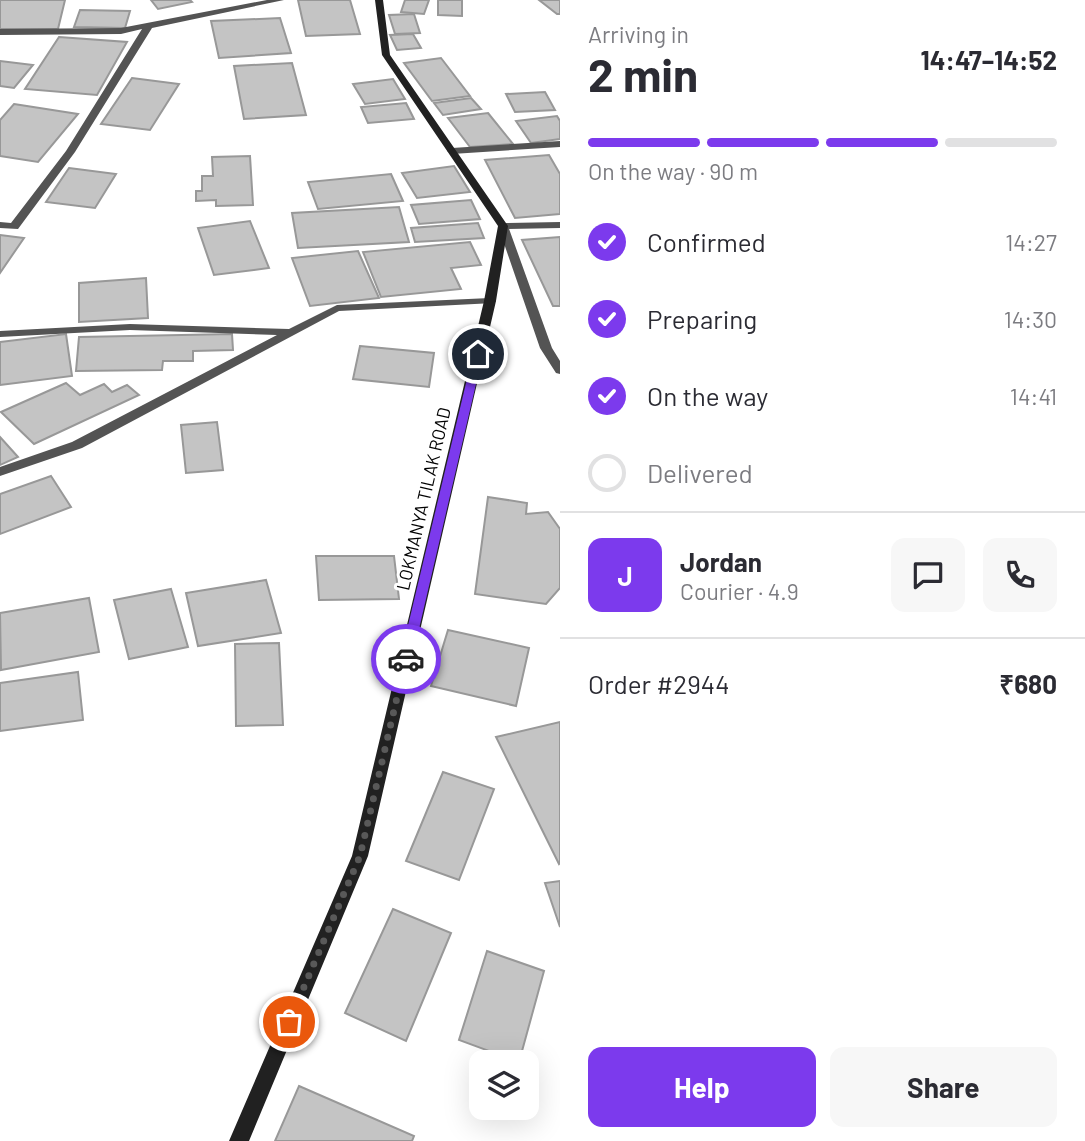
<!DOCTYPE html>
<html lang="en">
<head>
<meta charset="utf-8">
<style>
  :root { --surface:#fff; --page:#f7f7f7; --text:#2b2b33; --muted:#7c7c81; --line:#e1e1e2; --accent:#7c3aed }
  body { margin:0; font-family:Barlow,sans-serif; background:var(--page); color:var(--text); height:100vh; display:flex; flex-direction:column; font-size:26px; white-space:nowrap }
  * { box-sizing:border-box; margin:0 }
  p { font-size:23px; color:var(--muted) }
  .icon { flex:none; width:38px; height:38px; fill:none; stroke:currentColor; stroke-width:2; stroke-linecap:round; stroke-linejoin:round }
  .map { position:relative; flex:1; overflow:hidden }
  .sheet { display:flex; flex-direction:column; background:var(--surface); width:525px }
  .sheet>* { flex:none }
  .buttons { position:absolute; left:469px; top:1050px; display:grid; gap:14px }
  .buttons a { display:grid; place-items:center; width:70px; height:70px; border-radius:14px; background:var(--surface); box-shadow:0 7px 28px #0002; font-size:35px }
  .pin { position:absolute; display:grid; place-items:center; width:60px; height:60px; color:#fff; margin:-30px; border:4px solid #fff; border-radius:50%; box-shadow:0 2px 7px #0007 }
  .courier { position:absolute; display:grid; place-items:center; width:70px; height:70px; margin:-35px; border:5px solid #7c3aed; border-radius:50%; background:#fff; color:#222; box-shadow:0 2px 9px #0007 }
  .head em { font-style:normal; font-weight:700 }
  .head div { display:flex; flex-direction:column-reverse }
  .head { display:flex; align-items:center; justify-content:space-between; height:119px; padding:0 28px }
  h1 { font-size:46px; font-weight:700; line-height:52px }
  .bar { display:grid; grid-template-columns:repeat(4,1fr); gap:10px 7px; align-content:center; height:84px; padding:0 28px }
  .bar i { height:9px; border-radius:5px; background:var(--line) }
  .bar .on { background:var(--accent) }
  .bar p { grid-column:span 4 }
  .line { display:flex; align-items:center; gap:18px; padding:0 28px; border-top:2px solid var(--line) }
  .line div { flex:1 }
  .round { display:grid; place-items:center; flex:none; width:74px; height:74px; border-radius:14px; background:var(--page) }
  ol { padding:0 28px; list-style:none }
  li { display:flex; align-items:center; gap:21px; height:77px }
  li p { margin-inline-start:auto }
  li .icon { padding:7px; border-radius:50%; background:var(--accent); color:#fff; stroke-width:4 }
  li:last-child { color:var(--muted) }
  li i { width:38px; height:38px; border:4px solid var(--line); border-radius:50% }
  .button { display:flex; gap:14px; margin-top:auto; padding:14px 28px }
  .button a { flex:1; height:80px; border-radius:14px; background:var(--accent); color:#fff; font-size:28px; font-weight:700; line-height:80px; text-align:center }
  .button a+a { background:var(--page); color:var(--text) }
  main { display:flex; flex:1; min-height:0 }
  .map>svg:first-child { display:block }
  .building { fill:#c4c4c4; stroke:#989898; stroke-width:2 }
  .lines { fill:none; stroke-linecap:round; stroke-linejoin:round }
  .minor { fill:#545454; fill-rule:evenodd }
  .tertiary { fill:#545454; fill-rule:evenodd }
  .secondary { fill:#212121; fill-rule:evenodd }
  .route { fill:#7c3aed }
  .done { stroke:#595959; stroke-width:7; stroke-dasharray:0 12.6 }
  .labels { text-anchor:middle; stroke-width:6; stroke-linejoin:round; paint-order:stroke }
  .street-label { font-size:18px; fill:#000; stroke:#fff }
</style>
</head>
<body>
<main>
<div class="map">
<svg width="560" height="1141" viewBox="0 0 560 1141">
  <rect width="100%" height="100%" fill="#fff"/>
  <g class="building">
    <polygon points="0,0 65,0 58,29 0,29"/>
    <polygon points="151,0 190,0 192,2 158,9"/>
    <polygon points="298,0 350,0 360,34 306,36"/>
    <polygon points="405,0 429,0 424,14 401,12"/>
    <polygon points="438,0 462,0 462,16 438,15"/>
    <polygon points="539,0 560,0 560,14 557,14"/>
    <polygon points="80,10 130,11 125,28 74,27"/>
    <polygon points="414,14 420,33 395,34 389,15"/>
    <polygon points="280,18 291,53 219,58 211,21"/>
    <polygon points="413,34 421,48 397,50 390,35"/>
    <polygon points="59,37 127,42 97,95 25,89"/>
    <polygon points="441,58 470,96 432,101 404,63"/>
    <polygon points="0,61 33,65 14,88 0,86"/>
    <polygon points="292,63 306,115 244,119 234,66"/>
    <polygon points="132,78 179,84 150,130 101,124"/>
    <polygon points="393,79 405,99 365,104 353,84"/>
    <polygon points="545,92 555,110 515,112 506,94"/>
    <polygon points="471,98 481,109 443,115 434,103"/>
    <polygon points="406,103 414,119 368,123 361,107"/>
    <polygon points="14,104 78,114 38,162 0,156 0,120"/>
    <polygon points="488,113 513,144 470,147 448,118"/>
    <polygon points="557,116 560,121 560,139 531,143 516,121"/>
    <polygon points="549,155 560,174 560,214 515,218 485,160"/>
    <polygon points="250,156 253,205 216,206 216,200 196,201 196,191 202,191 202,176 213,176 212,157"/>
    <polygon points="454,166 470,192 417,198 402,173"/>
    <polygon points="69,168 116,174 95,208 46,202"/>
    <polygon points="391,174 403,201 318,209 308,182"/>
    <polygon points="471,200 480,219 419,224 411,205"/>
    <polygon points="399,207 409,242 298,248 292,213"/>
    <polygon points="250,221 269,268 214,275 198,228"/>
    <polygon points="478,223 484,238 415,242 411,228"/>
    <polygon points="0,235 24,238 0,273"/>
    <polygon points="560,237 560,306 553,306 522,240"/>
    <polygon points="470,242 481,265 451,268 461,289 381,297 363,252"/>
    <polygon points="358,251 379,298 310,306 292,258"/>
    <polygon points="146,278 148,318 79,322 79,283"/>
    <polygon points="66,334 72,376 0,385 0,342"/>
    <polygon points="232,334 233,350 193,351 193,361 163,361 162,370 76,371 79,337"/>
    <polygon points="360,346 434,353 429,387 353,379"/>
    <polygon points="66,383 80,395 104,384 112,392 127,385 139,395 34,444 1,412"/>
    <polygon points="217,422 223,470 186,473 181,425"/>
    <polygon points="0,437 18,457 0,465"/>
    <polygon points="51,476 71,507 0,534 0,494"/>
    <polygon points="488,497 527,503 526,514 548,512 560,529 560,588 546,604 475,594"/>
    <polygon points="316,556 394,556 399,599 319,600"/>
    <polygon points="266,580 281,633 198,646 186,593"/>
    <polygon points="171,589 188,647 129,659 114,600"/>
    <polygon points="89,598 99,652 1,670 0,613"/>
    <polygon points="448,630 529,648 516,706 431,686"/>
    <polygon points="279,643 283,725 236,726 235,644"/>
    <polygon points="78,672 83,720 0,731 0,683"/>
    <polygon points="560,722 560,863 559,864 496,737"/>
    <polygon points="443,772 494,789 459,880 406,861"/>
    <polygon points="560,881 560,927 545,883"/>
    <polygon points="393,909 451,933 406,1041 345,1013"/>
    <polygon points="487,951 544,971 519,1062 459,1040"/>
    <polygon points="299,1086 414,1136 412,1141 275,1141"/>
  </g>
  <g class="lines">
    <g class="minor">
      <polygon points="267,0 284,0 152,28 75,152 18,229 0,228 0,222 11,223 66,151 142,29 121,34 0,35 0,29 121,28"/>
      <polygon points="560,141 560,147 452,154 447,151 452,148"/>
      <polygon points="503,223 508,226 552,348 560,361 560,374 556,373 540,348 498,226"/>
      <polygon points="490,298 496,301 494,303 339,311 82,448 0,476 0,467 72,442 277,335 130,330 0,337 0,331 130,324 289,329 337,305"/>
    </g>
    <polygon class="tertiary" points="560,222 560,228 503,229 498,226 503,223"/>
    <polygon class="secondary" points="375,0 383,0 390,55 508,226 496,301 368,856 249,1141 229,1141 352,856 484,301 498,226 382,55"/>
  </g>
  <polygon class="route" points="478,351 483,354 412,659 406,664 400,659 473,354"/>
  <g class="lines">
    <polyline class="done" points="289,1022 360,856 406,659"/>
  </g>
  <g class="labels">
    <g class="street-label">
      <text transform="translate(424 499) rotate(-77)" y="6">LOKMANYA TILAK ROAD</text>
    </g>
  </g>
</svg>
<div class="buttons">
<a><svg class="icon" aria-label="layers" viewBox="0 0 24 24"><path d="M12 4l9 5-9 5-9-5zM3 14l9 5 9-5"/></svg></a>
</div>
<div class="pin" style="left:289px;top:1022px;background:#ea580c"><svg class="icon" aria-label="bag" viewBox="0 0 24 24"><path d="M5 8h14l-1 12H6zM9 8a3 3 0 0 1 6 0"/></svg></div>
<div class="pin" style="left:478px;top:354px;background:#1f2937"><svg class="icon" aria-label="home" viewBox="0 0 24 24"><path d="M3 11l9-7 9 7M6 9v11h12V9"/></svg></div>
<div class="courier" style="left:406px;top:659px"><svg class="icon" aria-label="car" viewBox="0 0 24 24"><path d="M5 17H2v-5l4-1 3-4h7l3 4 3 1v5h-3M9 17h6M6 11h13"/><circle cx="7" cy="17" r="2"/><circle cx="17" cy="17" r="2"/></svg></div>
</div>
<section class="sheet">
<div class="head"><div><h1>2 min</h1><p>Arriving in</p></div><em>14:47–14:52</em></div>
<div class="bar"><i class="on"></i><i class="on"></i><i class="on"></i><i></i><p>On the way · 90 m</p></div>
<ol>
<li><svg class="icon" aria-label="check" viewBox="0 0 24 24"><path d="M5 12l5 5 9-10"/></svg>Confirmed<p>14:27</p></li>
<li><svg class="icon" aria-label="check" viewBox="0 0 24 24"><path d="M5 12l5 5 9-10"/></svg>Preparing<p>14:30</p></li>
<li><svg class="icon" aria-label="check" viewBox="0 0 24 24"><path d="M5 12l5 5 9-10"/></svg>On the way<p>14:41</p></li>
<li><i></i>Delivered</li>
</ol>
<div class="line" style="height:126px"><b class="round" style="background:var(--accent);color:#fff">J</b><div><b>Jordan</b><p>Courier · 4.9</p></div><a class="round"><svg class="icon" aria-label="chat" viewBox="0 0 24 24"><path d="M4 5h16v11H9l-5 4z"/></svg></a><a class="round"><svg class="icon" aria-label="phone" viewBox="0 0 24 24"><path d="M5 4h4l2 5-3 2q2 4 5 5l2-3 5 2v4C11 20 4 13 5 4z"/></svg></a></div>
<div class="line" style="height:91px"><div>Order #2944</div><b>₹680</b></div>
<div class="button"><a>Help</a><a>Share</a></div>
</section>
</main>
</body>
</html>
